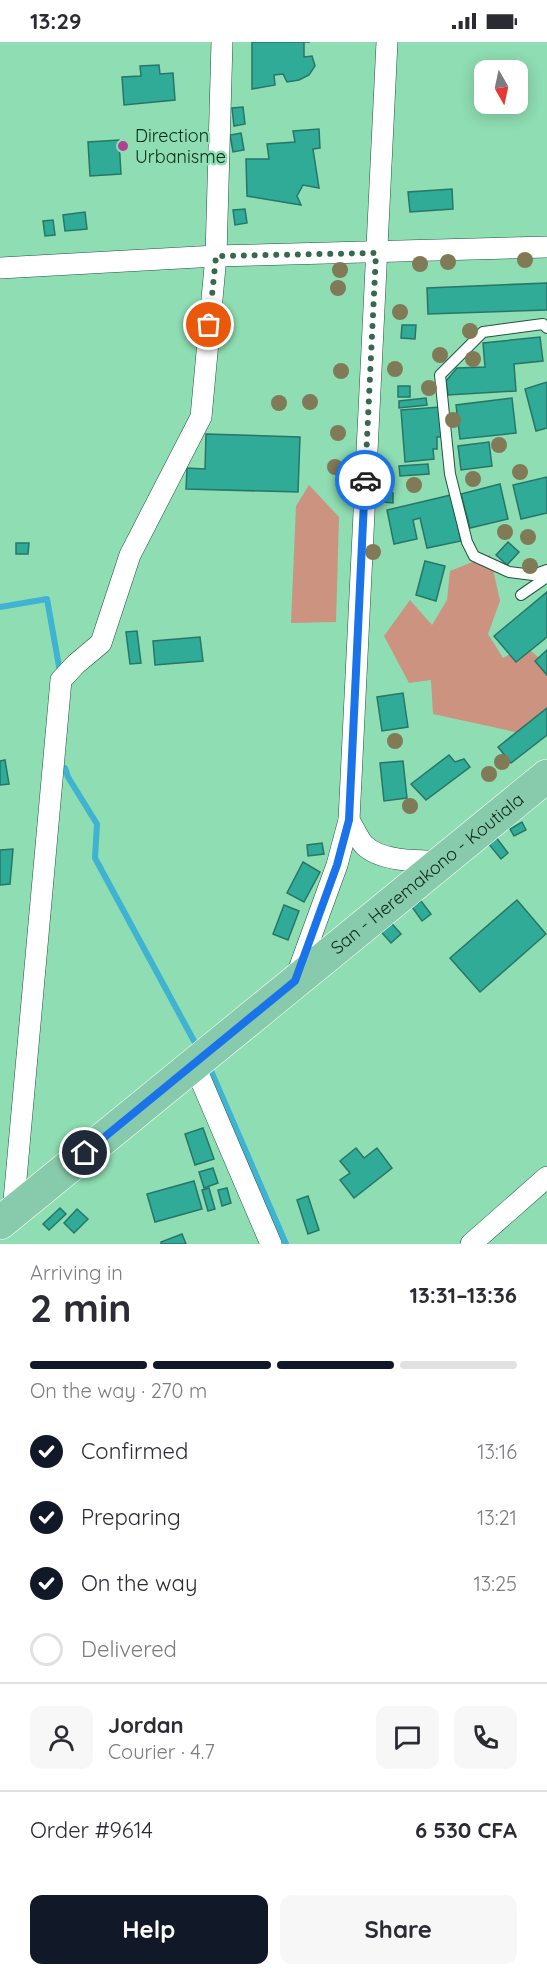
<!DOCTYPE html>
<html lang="en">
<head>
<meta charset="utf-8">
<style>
  :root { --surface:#fff; --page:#f7f7f7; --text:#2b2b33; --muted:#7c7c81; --line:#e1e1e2; --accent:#111827 }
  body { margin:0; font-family:Quicksand,sans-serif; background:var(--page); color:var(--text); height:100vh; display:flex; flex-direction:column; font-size:22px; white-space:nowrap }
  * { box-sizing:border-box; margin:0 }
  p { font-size:20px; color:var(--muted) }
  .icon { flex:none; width:33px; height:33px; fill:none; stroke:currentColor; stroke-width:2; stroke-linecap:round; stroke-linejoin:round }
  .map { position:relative; height:1202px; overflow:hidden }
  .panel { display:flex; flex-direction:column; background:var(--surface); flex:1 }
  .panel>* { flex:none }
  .needle { width:39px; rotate:171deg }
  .fabs { position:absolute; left:474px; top:18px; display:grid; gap:12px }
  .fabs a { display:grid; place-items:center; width:54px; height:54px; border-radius:12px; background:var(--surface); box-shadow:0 3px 15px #0003; font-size:30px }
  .pin { position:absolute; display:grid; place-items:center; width:51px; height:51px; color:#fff; margin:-26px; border:3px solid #fff; border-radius:50%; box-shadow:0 2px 6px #0007 }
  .courier { position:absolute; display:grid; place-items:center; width:60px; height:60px; margin:-30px; border:4px solid #1a73e8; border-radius:50%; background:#fff; color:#222; box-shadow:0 2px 8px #0007 }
  .head em { font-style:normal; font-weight:700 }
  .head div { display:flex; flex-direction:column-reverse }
  .head { display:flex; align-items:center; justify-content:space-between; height:102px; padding:0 30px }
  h1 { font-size:39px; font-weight:700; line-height:45px }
  .bar { display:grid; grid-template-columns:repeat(4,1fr); gap:9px 6px; align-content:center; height:72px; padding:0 30px }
  .bar i { height:8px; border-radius:4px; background:var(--line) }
  .bar .selected { background:var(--accent) }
  .bar p { grid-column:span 4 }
  .line { display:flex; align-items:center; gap:15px; padding:0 30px; border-top:2px solid var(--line) }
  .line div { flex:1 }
  .round { display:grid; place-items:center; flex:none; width:63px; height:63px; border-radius:12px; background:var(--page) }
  ol { padding:0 30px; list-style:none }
  li { display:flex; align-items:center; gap:18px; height:66px }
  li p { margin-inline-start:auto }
  li .icon { padding:6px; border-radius:50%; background:var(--accent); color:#fff; stroke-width:4 }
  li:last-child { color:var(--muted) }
  li i { width:33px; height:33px; border:3px solid var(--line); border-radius:50% }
  .cta { display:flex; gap:12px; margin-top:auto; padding:12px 30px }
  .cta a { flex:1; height:69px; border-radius:12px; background:var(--accent); color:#fff; font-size:24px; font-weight:700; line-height:69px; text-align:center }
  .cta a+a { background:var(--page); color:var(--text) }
  .status { display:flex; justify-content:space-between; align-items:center; height:42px; padding:0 30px; background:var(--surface); direction:ltr }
  .status svg { height:16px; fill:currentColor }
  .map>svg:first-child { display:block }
  .park { fill:#cc9380 }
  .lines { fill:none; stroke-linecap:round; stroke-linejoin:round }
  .stream { stroke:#3fb3d1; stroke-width:6 }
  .building { fill:#30ab97; stroke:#277668; stroke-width:1.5 }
  .lane-casing { stroke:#1a573b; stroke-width:12 }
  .street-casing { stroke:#1a573b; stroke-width:22 }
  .primary-casing { stroke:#fff; stroke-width:34 }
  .lane { stroke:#fff; stroke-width:10 }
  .street { stroke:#fff; stroke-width:21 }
  .primary { stroke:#88cbac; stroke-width:33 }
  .tree { fill:#807a57 }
  .done { stroke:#37694f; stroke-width:6; stroke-dasharray:0 10.8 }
  .route { stroke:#1a73e8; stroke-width:8 }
  .poi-dot { fill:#b33e95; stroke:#8fddb2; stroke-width:2 }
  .labels { text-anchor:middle; stroke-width:5; stroke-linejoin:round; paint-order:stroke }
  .poi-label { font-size:18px; fill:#082a1a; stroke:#8fddb2; text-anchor:start }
  .street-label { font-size:18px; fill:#082a1a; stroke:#8fddb2 }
</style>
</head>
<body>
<div class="status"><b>13:29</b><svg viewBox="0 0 49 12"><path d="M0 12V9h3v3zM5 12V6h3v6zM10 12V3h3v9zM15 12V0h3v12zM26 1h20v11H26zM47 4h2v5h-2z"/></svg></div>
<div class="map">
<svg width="547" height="1202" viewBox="0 0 547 1202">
  <rect width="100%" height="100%" fill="#8fddb2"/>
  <g class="park">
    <polygon points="309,443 339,475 336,580 291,581 296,464"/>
    <polygon points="490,513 500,559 488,592 503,616 525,604 545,621 547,625 547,665 529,693 433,672 431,638 409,641 384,594 410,558 432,583 447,558 450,529"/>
  </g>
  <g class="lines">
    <g class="stream">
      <polyline points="0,565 47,557 60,630"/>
      <polyline points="65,726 68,735 97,782 95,816 194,999"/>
      <polyline points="211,1029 286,1202"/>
    </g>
  </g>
  <g class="building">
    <polygon points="252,0 310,0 304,0 304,15 312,14 315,24 309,33 299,38 287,40 283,32 274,33 275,43 252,47"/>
    <polygon points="159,23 160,32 173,31 175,58 124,63 122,35 141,34 140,24"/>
    <polygon points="243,65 245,82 234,84 232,66"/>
    <polygon points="319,87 320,106 313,107 319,146 303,143 297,154 301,163 247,154 246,117 269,117 267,102 295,100 293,89"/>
    <polygon points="241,91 244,108 233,110 230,93"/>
    <polygon points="119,98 121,132 90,134 88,100"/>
    <polygon points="452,147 453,167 410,170 408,150"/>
    <polygon points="245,167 247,181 235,183 233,168"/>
    <polygon points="85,170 87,187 65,189 63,173"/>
    <polygon points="53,178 55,193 45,194 43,179"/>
    <polygon points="547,241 547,268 428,272 427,246"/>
    <polygon points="402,283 416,283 415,297 401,296"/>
    <polygon points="540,295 543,319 514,322 516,349 448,353 446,339 457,326 485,325 483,301"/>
    <polygon points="547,340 547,386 536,389 525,347"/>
    <rect x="398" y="344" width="12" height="11"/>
    <polygon points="426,356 427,363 399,366 399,359"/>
    <polygon points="512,356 516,391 460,397 456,363"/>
    <polygon points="440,365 442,395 437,395 437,407 433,407 434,417 405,420 401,368"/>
    <polygon points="206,392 300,395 298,450 186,447 187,426 205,427"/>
    <polygon points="489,400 492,424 461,428 458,404"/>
    <polygon points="428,422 429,432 400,434 399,424"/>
    <polygon points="547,435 547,471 521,477 513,443"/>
    <polygon points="500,442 508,477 470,486 461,452"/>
    <polygon points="383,450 393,451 393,461 383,460"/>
    <polygon points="451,453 461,499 427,506 420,476 413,478 417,497 394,502 387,468"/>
    <polygon points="508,500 519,510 507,523 496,513"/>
    <polygon points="16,501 29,501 28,512 16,512"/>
    <polygon points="425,519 445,524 436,559 416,553"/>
    <polygon points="547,550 547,595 516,620 494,594"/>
    <polygon points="137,589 141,621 130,622 126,590"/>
    <polygon points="200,595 203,619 155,623 153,599"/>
    <polygon points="547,608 547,633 535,619"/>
    <polygon points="403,651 408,685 382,689 377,655"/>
    <polygon points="547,666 547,693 511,721 498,705"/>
    <polygon points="449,713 455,720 464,717 470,725 426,758 411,742"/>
    <polygon points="5,718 9,742 0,743 0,719"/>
    <polygon points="403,719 407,756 384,759 380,721"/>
    <polygon points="522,780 526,788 514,794 510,787"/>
    <polygon points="495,794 508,811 501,817 487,800"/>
    <polygon points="322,801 324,812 308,814 307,803"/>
    <polygon points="13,807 10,842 0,843 0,808"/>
    <polygon points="303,820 320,830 304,860 287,851"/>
    <polygon points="517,858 546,892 480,950 450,916"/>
    <polygon points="421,859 431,872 422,879 412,865"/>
    <polygon points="284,863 299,869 288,898 273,892"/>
    <polygon points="386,875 401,892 391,901 376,884"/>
    <polygon points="203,1086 214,1117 195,1123 185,1092"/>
    <polygon points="356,1106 364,1116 377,1106 392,1126 354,1156 340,1138 350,1131 340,1119"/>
    <polygon points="213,1126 218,1141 204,1146 199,1130"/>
    <polygon points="194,1139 202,1167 155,1180 147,1152"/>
    <polygon points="209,1146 215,1167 208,1169 202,1148"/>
    <polygon points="227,1146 231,1161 222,1164 218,1148"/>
    <polygon points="308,1154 319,1188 308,1192 297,1158"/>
    <polygon points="60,1166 66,1172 49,1188 43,1182"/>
    <polygon points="77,1167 88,1177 74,1191 64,1181"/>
    <polygon points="182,1192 186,1202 161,1202 161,1200"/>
  </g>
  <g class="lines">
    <g class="lane-casing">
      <g id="lane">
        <polyline points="547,286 543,282 483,290 440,333 450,432 467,500 474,514 509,530 533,533 547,528"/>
        <polyline points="521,553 547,535"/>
      </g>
    </g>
    <g class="street-casing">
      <g id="street">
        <polyline points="0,226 216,214 547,205"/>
        <path d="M349 778C354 786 358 796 364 803 381 820 419 819 442 819"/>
        <polyline points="295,938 337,823 349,778 387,0"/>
        <polyline points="194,1022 271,1202"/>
        <polyline points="13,1170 61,638 76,622 101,601 130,513 201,375 216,214 222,0"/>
        <polyline points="471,1202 547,1135"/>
      </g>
    </g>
    <g class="primary-casing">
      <g id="primary">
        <path id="s1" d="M0 1181 547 734"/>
      </g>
    </g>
    <use href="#lane" class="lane"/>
    <use href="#street" class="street"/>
    <use href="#primary" class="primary"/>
  </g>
  <g class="tree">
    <circle cx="525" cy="218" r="8"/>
    <circle cx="448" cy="220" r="8"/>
    <circle cx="420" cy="222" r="8"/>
    <circle cx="340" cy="228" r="8"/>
    <circle cx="338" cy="246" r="8"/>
    <circle cx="400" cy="270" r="8"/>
    <circle cx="470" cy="289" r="8"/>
    <circle cx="440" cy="313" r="8"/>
    <circle cx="473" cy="317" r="8"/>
    <circle cx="395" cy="327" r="8"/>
    <circle cx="341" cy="329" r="8"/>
    <circle cx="429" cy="346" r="8"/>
    <circle cx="310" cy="360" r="8"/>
    <circle cx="279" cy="361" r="8"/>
    <circle cx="453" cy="378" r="8"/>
    <circle cx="338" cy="391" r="8"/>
    <circle cx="499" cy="403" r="8"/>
    <circle cx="335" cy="425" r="8"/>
    <circle cx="520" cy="430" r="8"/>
    <circle cx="473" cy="437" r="8"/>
    <circle cx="414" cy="443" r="8"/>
    <circle cx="505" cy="490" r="8"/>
    <circle cx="528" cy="495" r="8"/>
    <circle cx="373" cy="510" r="8"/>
    <circle cx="530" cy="524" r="8"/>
    <circle cx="395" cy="699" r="8"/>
    <circle cx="502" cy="720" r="8"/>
    <circle cx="489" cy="732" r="8"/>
    <circle cx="410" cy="764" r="8"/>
  </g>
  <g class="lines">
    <polyline class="done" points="209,283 216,214 376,211 365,438"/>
    <polyline class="route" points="85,1111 295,939 337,823 349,778 365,438"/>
  </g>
  <circle class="poi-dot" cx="123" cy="104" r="6"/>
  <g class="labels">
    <g class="poi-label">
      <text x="135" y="100">Direction<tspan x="135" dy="21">Urbanisme</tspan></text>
    </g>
    <g class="street-label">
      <text dy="6" stroke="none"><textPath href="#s1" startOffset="552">San - Heremakono - Koutiala</textPath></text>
    </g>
  </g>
</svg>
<div class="fabs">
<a><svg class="needle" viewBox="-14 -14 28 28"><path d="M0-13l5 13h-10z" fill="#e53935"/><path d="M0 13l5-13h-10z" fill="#7c7c81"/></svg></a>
</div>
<div class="pin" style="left:209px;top:283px;background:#ea580c"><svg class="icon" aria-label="bag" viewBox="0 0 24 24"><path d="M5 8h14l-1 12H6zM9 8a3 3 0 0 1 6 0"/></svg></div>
<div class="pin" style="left:85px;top:1111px;background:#1f2937"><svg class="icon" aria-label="home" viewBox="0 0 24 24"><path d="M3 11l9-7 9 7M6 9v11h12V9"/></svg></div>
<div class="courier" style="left:365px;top:438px"><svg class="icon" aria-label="car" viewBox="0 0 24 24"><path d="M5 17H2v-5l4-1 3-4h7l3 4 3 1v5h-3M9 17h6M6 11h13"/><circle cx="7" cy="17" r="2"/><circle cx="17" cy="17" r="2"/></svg></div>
</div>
<section class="panel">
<div class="head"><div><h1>2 min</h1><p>Arriving in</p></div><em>13:31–13:36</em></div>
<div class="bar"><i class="selected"></i><i class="selected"></i><i class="selected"></i><i></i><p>On the way · 270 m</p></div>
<ol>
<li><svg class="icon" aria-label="check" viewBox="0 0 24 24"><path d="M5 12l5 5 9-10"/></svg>Confirmed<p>13:16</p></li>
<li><svg class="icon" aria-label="check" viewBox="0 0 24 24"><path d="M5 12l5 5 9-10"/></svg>Preparing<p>13:21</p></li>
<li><svg class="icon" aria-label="check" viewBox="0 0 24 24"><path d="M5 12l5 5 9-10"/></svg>On the way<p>13:25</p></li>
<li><i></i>Delivered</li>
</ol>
<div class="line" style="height:108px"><a class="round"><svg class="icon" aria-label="person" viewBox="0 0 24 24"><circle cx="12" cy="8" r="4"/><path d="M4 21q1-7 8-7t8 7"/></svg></a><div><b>Jordan</b><p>Courier · 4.7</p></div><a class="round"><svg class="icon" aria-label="chat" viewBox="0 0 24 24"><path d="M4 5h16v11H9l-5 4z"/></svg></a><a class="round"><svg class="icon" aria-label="phone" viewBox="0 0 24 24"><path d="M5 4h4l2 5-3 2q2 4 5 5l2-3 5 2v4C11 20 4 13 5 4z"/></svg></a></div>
<div class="line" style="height:78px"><div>Order #9614</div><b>6 530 CFA</b></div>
<div class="cta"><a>Help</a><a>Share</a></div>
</section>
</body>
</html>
